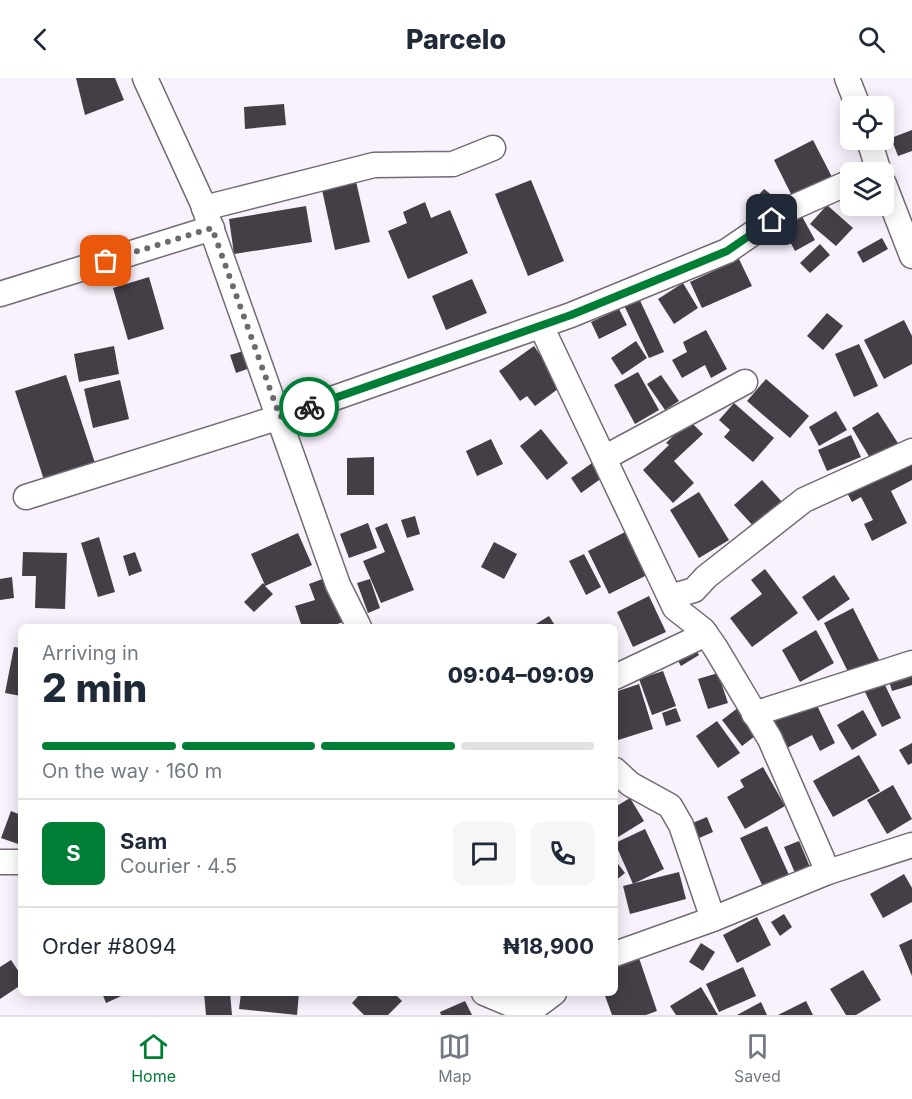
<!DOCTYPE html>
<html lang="en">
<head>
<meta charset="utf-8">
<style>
  :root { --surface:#fff; --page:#f6f6f7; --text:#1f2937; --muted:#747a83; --line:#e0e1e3; --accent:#007e36 }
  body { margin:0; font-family:Inter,sans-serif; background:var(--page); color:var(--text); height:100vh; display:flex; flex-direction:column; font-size:22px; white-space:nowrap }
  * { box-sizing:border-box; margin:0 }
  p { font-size:20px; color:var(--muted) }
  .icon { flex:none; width:33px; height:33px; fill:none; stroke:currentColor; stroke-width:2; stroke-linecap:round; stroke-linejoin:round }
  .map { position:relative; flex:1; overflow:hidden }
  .side { position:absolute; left:18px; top:546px; width:600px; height:372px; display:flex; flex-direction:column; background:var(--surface); border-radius:9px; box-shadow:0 3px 15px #0003 }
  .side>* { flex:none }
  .controls { position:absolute; left:840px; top:18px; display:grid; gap:12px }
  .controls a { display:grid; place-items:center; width:54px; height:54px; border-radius:9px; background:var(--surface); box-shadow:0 3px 15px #0003; font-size:30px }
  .pin { position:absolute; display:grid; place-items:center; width:51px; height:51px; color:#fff; margin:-26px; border-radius:12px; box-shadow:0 3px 9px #0006 }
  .courier { position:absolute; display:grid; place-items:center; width:60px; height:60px; margin:-30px; border:4px solid #007e36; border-radius:50%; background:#fff; color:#222; box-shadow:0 2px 8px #0007 }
  .summary em { font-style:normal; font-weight:800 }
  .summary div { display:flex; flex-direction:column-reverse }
  .summary { display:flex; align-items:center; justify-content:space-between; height:102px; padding:0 24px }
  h1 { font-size:39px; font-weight:800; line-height:45px }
  .bar { display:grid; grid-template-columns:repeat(4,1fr); gap:9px 6px; align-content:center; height:72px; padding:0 24px }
  .bar i { height:8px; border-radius:4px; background:var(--line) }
  .bar .current { background:var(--accent) }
  .bar p { grid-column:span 4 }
  .line { display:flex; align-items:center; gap:15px; padding:0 24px; border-top:2px solid var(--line) }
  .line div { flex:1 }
  .round { display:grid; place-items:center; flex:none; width:63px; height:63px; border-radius:9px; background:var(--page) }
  header { display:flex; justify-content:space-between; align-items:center; height:78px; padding:0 24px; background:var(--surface); font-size:27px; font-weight:800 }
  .tab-bar { display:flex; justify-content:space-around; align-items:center; height:84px; border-top:2px solid var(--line); background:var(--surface); font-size:16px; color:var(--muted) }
  .tab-bar a { display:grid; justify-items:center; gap:3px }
  .tab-bar .current { color:var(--accent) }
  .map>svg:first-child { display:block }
  .building { fill:#443e47 }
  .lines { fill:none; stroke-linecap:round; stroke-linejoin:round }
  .minor-casing { stroke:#726b75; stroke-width:27 }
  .minor { stroke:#fff; stroke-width:24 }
  .done { stroke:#6e6970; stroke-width:6; stroke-dasharray:0 10.8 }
  .route { stroke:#007e36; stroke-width:8 }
</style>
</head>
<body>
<header><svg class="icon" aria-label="back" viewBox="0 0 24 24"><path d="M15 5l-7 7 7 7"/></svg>Parcelo<svg class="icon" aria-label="search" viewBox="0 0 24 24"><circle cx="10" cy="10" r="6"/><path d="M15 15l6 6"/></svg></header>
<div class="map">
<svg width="912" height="937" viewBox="0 0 912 937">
  <rect width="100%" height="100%" fill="#f9f1fc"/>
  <g class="building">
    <polygon points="76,0 115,0 124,22 85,37"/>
    <polygon points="284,26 286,47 245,51 244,29"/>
    <polygon points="912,52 912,73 898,78 891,60"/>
    <polygon points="813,62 833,101 794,122 774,82"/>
    <polygon points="355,99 370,164 335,172 321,107"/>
    <polygon points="531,102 564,183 528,198 495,116"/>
    <polygon points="764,111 782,125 773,136 755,121"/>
    <polygon points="425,124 431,140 450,132 468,175 408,201 388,153 407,145 403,134"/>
    <polygon points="827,127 853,150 836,168 810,146"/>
    <polygon points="306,128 312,164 234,176 229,141"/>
    <polygon points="799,133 815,162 795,173 779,143"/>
    <polygon points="882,160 888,171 863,185 857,174"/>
    <polygon points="820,166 830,177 810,195 800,185"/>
    <polygon points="739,181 752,208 702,230 690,204"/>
    <polygon points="149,199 164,251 128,262 113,210"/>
    <polygon points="472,201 487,235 446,252 432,218"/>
    <polygon points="683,205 698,230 674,246 658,221"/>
    <polygon points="637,216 664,274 649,280 622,223"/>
    <polygon points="619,231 627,247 599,261 591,244"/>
    <polygon points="827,235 843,248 823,272 807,258"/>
    <polygon points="904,242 912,258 912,286 884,301 864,262"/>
    <polygon points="706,252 727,291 711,300 705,287 682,300 672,282 687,274 683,264"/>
    <polygon points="636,263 647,280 622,297 611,280"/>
    <polygon points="859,266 878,308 854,319 835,276"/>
    <polygon points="114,268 119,296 79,304 74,276"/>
    <polygon points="534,268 562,308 535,328 527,318 520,323 499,293"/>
    <polygon points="247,272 253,289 236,295 230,277"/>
    <polygon points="638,294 659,332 635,346 614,307"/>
    <polygon points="66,297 95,385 44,402 15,313"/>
    <polygon points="661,297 679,323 665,332 647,306"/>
    <polygon points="766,301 809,338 790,360 747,323"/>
    <polygon points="120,302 129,341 93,350 84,311"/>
    <polygon points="734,325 774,360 753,384 724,359 730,352 719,342"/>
    <polygon points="836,333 847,352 819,368 809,349"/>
    <polygon points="878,334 903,373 876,390 852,350"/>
    <polygon points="689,342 703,356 674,383 694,405 673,425 643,392 669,367 666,365"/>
    <polygon points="541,351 568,385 547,402 520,368"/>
    <polygon points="851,357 861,379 827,393 818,372"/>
    <polygon points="491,361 503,386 477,398 466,373"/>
    <polygon points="912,377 912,402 891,413 907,445 872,463 864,446 873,442 861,419 852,424 845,411"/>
    <polygon points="374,379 374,417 347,417 347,380"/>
    <polygon points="592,385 602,400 581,415 571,400"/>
    <polygon points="762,402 784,426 756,451 734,427"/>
    <polygon points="699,414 729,462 699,480 670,432"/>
    <polygon points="415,438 420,456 407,460 401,442"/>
    <polygon points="368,445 377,470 349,480 340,456"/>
    <polygon points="387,445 414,512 381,525 363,483 385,474 375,450"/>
    <polygon points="629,452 651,495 609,516 588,473"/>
    <polygon points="298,455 312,487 265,508 273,516 254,534 244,524 263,505 265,507 251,476"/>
    <polygon points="99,459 115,514 98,519 81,465"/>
    <polygon points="494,464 517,476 504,501 481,489"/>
    <polygon points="23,474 67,475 65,531 35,530 36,498 22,498"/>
    <polygon points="135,474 142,493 129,498 123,478"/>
    <polygon points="584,476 601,509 586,517 569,483"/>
    <polygon points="765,491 798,535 752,569 730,540 762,516 751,502"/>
    <polygon points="834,497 850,521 818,543 802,519"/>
    <polygon points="12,499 14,520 0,522 0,501"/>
    <polygon points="328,499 343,544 329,549 302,549 295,528 315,522 309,506"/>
    <polygon points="370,501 380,530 368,535 357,505"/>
    <polygon points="649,518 666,554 633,569 617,534"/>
    <polygon points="853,530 881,586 851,600 824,545"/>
    <polygon points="549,538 556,549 531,549"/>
    <polygon points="816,552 834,585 800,604 782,572"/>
    <polygon points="693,567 699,577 681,588 675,578"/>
    <polygon points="14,569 21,570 21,618 5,615"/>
    <polygon points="912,587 912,607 892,613 887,596"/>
    <polygon points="663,593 676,628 652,637 639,601"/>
    <polygon points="718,595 728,625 708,631 698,601"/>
    <polygon points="882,601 901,640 882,649 863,610"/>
    <polygon points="639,606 653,651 615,663 615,614"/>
    <polygon points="813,619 835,665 820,673 812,657 785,671 770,640"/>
    <polygon points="739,629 759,655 742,668 722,642"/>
    <polygon points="676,630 681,643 666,648 662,635"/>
    <polygon points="863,632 877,657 852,672 837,647"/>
    <polygon points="717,643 740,675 718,690 696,658"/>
    <polygon points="912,665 912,685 908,687 899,672"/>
    <polygon points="859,677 880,713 833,739 813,703"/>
    <polygon points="763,689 785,728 745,751 727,719 744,709 740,702"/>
    <polygon points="893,707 912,741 887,756 867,722"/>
    <polygon points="630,720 644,743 615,761 615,729"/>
    <polygon points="11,733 21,737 21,767 1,760"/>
    <polygon points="707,739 713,754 697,761 690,746"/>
    <polygon points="767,748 790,799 764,811 740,760"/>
    <polygon points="645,751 664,791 633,806 615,765"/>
    <polygon points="799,763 810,789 795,795 784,769"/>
    <polygon points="615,782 625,795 615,803"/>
    <polygon points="679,794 686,821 630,836 623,808"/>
    <polygon points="904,796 912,810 912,824 883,840 870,816"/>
    <polygon points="784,836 792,849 780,858 771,844"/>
    <polygon points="757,839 771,867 737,885 723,857"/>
    <polygon points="912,861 912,898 899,867"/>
    <polygon points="701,865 715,874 703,893 689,884"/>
    <polygon points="639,880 657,933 646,937 612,937 604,915 615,915 615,888"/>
    <polygon points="11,882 21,897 21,907 0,921 0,889"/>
    <polygon points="743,889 756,918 719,934 706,906"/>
    <polygon points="863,892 881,922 856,937 846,937 830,911"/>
    <polygon points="701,909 718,937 676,937 670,928"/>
    <polygon points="102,915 128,915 106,925"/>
    <polygon points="204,915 230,915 232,937 206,937"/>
    <polygon points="241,915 299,915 297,937 239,931"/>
    <polygon points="361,915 394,915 402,923 388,937 364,937 352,925"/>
    <polygon points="465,923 472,937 441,937 440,934"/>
    <polygon points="806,923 813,937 778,937"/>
    <polygon points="761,924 767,937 737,937"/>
  </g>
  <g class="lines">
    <g class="minor-casing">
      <g id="minor">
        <polyline points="145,0 202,124 338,507 359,549"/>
        <polyline points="847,0 858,28"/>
        <polyline points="869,62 879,94"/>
        <polyline points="884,106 912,178"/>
        <polyline points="204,130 374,87 453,86 493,70"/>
        <polyline points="0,216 212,150"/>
        <polyline points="541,248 675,530 703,552 715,569 770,661 828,794"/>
        <polyline points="604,380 745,304"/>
        <polyline points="26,419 280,339 571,237 727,173 787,132 850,104"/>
        <polyline points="670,519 694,512 706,499 804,422 912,373"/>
        <polyline points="615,599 706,556"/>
        <polyline points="754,636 912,585"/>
        <polyline points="615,692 630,706 670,728 681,747 713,841"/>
        <polyline points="0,784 21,784"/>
        <polyline points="615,876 713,841 828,794 912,767"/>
        <polyline points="484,915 515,928 534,930 554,915"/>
      </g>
    </g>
    <use href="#minor" class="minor"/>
  </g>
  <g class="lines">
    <polyline class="done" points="106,183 212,150 280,339 309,329"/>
    <polyline class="route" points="309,329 571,237 727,173 772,142"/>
  </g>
</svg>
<div class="controls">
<a><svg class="icon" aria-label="locate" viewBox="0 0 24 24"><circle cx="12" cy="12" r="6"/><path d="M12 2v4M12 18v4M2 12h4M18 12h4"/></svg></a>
<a><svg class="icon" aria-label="layers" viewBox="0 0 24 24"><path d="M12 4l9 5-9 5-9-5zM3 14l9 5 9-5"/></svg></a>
</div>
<div class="pin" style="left:106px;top:183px;background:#ea580c"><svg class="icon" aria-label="bag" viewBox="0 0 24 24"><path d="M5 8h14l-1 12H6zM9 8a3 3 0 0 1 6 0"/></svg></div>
<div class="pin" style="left:772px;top:142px;background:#1f2937"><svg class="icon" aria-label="home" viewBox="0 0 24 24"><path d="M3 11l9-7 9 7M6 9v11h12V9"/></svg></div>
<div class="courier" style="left:309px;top:329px"><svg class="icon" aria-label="bike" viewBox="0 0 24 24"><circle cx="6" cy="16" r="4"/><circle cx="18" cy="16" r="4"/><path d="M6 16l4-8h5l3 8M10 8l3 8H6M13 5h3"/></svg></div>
<section class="side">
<div class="summary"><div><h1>2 min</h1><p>Arriving in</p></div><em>09:04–09:09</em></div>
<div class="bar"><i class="current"></i><i class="current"></i><i class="current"></i><i></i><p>On the way · 160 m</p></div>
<div class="line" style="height:108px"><b class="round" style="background:var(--accent);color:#fff">S</b><div><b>Sam</b><p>Courier · 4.5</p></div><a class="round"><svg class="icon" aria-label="chat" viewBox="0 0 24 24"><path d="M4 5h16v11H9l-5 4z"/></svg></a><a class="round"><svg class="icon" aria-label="phone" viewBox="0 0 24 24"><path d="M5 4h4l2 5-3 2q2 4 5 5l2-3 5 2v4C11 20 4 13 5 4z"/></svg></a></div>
<div class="line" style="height:78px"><div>Order #8094</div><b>₦18,900</b></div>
</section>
</div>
<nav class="tab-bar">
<a class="current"><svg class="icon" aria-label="home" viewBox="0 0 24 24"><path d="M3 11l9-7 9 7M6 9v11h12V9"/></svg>Home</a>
<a><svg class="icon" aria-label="map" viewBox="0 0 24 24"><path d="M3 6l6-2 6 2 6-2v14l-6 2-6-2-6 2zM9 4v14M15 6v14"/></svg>Map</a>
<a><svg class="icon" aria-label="saved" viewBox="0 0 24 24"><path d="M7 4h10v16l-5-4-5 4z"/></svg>Saved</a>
</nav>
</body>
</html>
